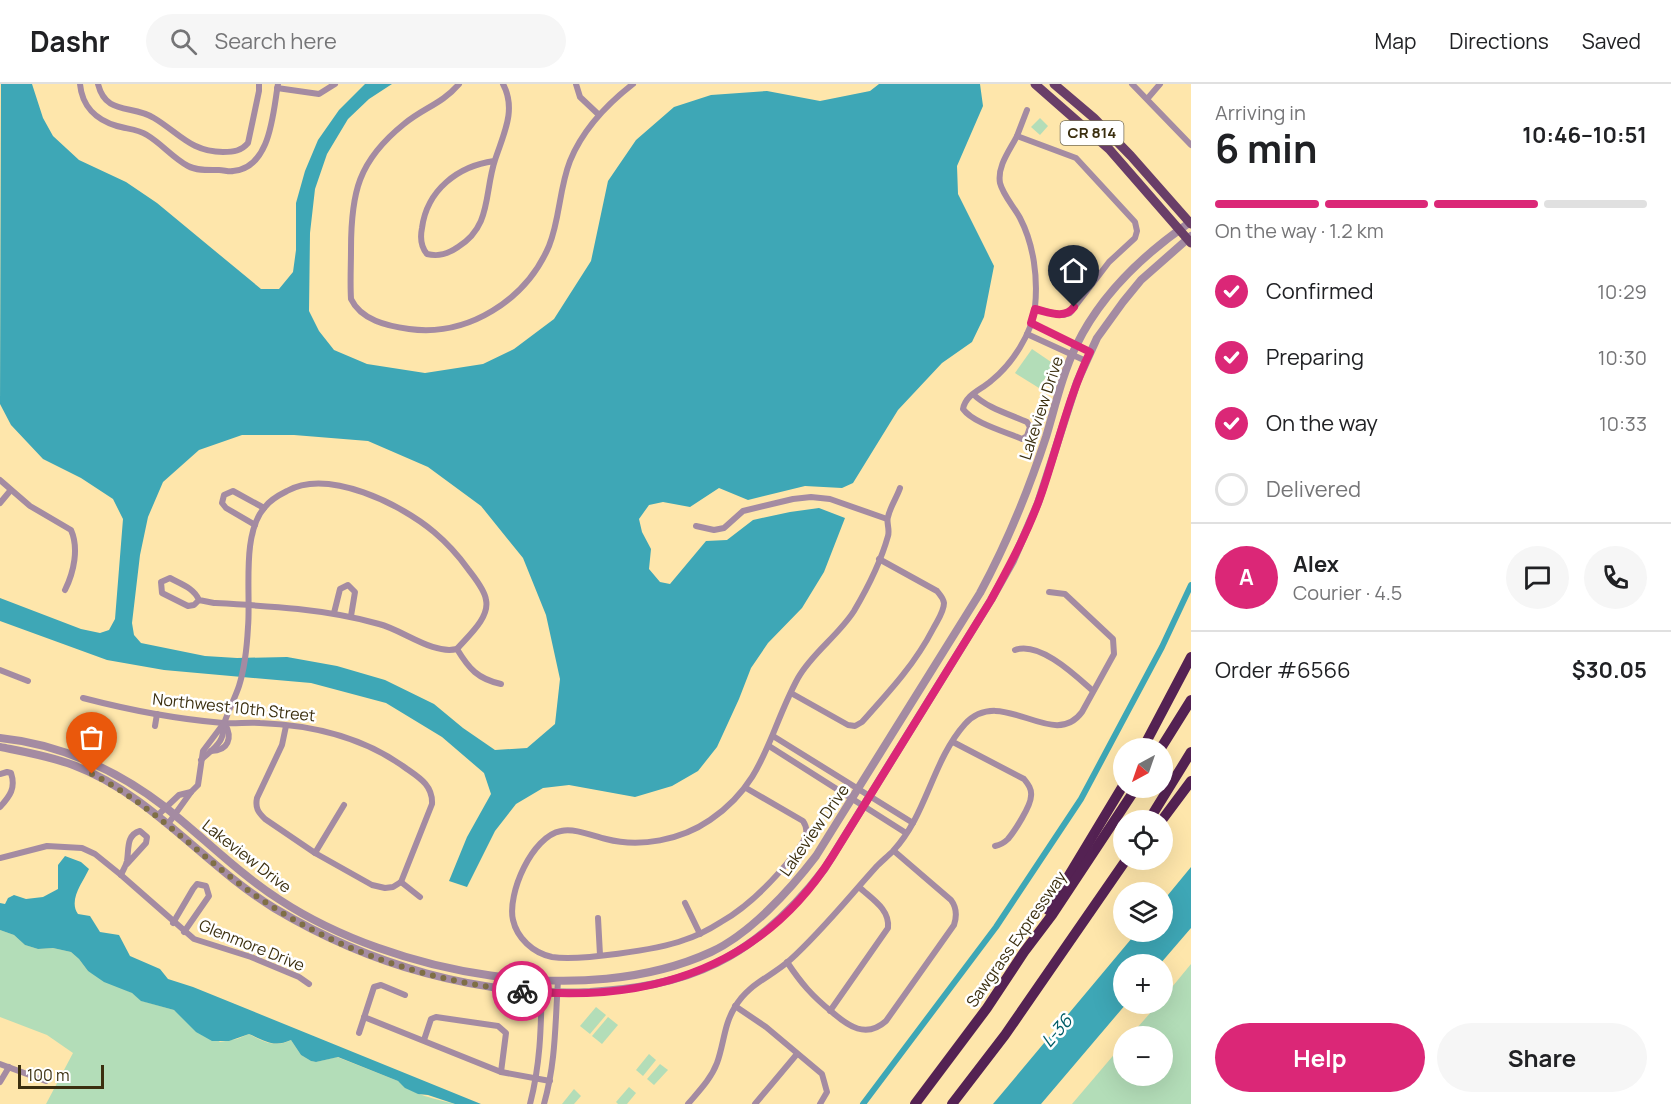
<!DOCTYPE html>
<html lang="en">
<head>
<meta charset="utf-8">
<style>
  :root { --surface:#fff; --page:#f6f6f6; --text:#202124; --muted:#757577; --line:#e0e0e0; --accent:#db2777 }
  body { margin:0; font-family:Manrope,sans-serif; background:var(--page); color:var(--text); height:100vh; display:flex; flex-direction:column; font-size:22px; white-space:nowrap }
  * { box-sizing:border-box; margin:0 }
  p { font-size:20px; color:var(--muted) }
  .icon { flex:none; width:33px; height:33px; fill:none; stroke:currentColor; stroke-width:2; stroke-linecap:round; stroke-linejoin:round }
  .map { position:relative; flex:1; overflow:hidden }
  .panel { display:flex; flex-direction:column; background:var(--surface); width:480px }
  .panel>* { flex:none }
  .needle { width:39px; rotate:220deg }
  .controls { position:absolute; left:1113px; top:654px; display:grid; gap:12px }
  .controls a { display:grid; place-items:center; width:60px; height:60px; border-radius:50%; background:var(--surface); box-shadow:0 6px 24px #0002; font-size:30px }
  .scale { position:absolute; left:18px; bottom:15px; width:86px; box-sizing:border-box; padding-left:6px; border:3px solid #3b2f0f; border-top:0; font-size:16px; line-height:21px; white-space:nowrap; color:#3b2f0f; -webkit-text-stroke:4px #fff; paint-order:stroke }
  .pin { position:absolute; display:grid; place-items:center; width:51px; height:51px; color:#fff; margin:-62px -26px; border-radius:50% 50% 50% 0; rotate:-45deg; box-shadow:0 0 6px #0007 }
  .pin .icon { rotate:45deg }
  .courier { position:absolute; display:grid; place-items:center; width:60px; height:60px; margin:-30px; border:4px solid #db2777; border-radius:50%; background:#fff; color:#222; box-shadow:0 2px 8px #0007 }
  .overview em { font-style:normal; font-weight:700 }
  .overview div { display:flex; flex-direction:column-reverse }
  .overview { display:flex; align-items:center; justify-content:space-between; height:102px; padding:0 24px }
  h1 { font-size:39px; font-weight:700; line-height:45px }
  .bar { display:grid; grid-template-columns:repeat(4,1fr); gap:9px 6px; align-content:center; height:72px; padding:0 24px }
  .bar i { height:8px; border-radius:4px; background:var(--line) }
  .bar .on { background:var(--accent) }
  .bar p { grid-column:span 4 }
  .line { display:flex; align-items:center; gap:15px; padding:0 24px; border-top:2px solid var(--line) }
  .line div { flex:1 }
  .round { display:grid; place-items:center; flex:none; width:63px; height:63px; border-radius:32px; background:var(--page) }
  ol { padding:0 24px; list-style:none }
  li { display:flex; align-items:center; gap:18px; height:66px }
  li p { margin-inline-start:auto }
  li .icon { padding:6px; border-radius:50%; background:var(--accent); color:#fff; stroke-width:4 }
  li:last-child { color:var(--muted) }
  li i { width:33px; height:33px; border:3px solid var(--line); border-radius:50% }
  .primary-button { display:flex; gap:12px; margin-top:auto; padding:12px 24px }
  .primary-button a { flex:1; height:69px; border-radius:36px; background:var(--accent); color:#fff; font-size:24px; font-weight:700; line-height:69px; text-align:center }
  .primary-button a+a { background:var(--page); color:var(--text) }
  header { display:flex; align-items:center; gap:36px; box-sizing:border-box; height:84px; padding:0 30px; background:var(--surface); border-bottom:2px solid var(--line) }
  header strong { font-size:28px }
  nav { display:flex; gap:33px; margin-inline-start:auto; font-size:21px }
  .search { width:420px; height:54px; background:var(--page); display:flex; align-items:center; gap:15px; box-sizing:border-box; padding:0 21px; border-radius:33px; color:var(--muted); font-size:22px }
  main { display:flex; flex:1; min-height:0 }
  .map>svg:first-child { display:block }
  .green { fill:#b3ddb8 }
  .water { fill:#3ea7b6; fill-rule:evenodd }
  .lines { fill:none; stroke-linecap:round; stroke-linejoin:round }
  .canal { stroke:#3ea7b6; stroke-width:6 }
  .minor { stroke:#a48ba2; stroke-width:6 }
  .tertiary { stroke:#a48ba2; stroke-width:8 }
  .primary { stroke:#693e68; stroke-width:9 }
  .motorway { stroke:#542253; stroke-width:10 }
  .done { stroke:#7f6f46; stroke-width:6; stroke-dasharray:0 10.8 }
  .route { stroke:#db2777; stroke-width:8 }
  .labels { text-anchor:middle; stroke-width:5; stroke-linejoin:round; paint-order:stroke }
  .shield { fill:#fff; stroke:#766d57; stroke-width:1.5 }
  .shield-label { font-size:15px; font-weight:bold; fill:#3b2f0f }
  .street-label { font-size:16px; fill:#3b2f0f; stroke:#fff }
  .water-label { font-size:18px; font-style:italic; fill:#005d68; stroke:#fff }
</style>
</head>
<body>
<header>
<strong>Dashr</strong>
<div class="search"><svg class="icon" aria-label="search" viewBox="0 0 24 24"><circle cx="10" cy="10" r="6"/><path d="M15 15l6 6"/></svg>Search here</div>
<nav><a>Map</a><a>Directions</a><a>Saved</a></nav>
</header>
<main>
<div class="map">
<svg width="1191" height="1020" viewBox="0 0 1191 1020">
  <rect width="100%" height="100%" fill="#fee6ab"/>
  <g class="green">
    <polygon points="1040,34 1048,42 1040,51 1031,43"/>
    <polygon points="1032,265 1054,280 1039,304 1015,289"/>
    <path d="M0 846 14 851 25 861 38 865 53 864 71 868 79 875 88 887 132 909 142 917 174 926 220 958 237 955 249 950C264 958 275 964 291 956L301 971 311 977 316 978 337 973 398 997C412 1011 436 1015 455 1020H46L73 969 47 951 0 933Z"/>
    <polygon points="1191,880 1191,1020 1072,1020 1123,960 1124,992 1162,992 1162,952 1130,952 1158,920 1162,920 1163,914"/>
    <polygon points="596,923 606,931 590,950 580,942"/>
    <polygon points="608,933 618,941 602,960 592,952"/>
    <polygon points="649,970 656,976 643,992 636,986"/>
    <polygon points="660,980 668,986 654,1001 647,995"/>
    <polygon points="629,1003 636,1009 627,1020 618,1020 616,1018"/>
    <polygon points="574,1005 581,1012 574,1020 562,1020"/>
  </g>
  <g class="water">
    <path d="M1 0H32L43 34 53 52 79 76 126 98 157 119 261 205H279L293 188 296 166V119L305 87 318 56 339 26 365 0H392L369 15 348 35 327 70 315 105 310 149 309 227 319 247 334 266 367 280 425 289 483 280 514 265 554 235 591 177 608 97 636 56 674 23 711 11 767 7 820 17 870 7 879 0H980L983 22 957 82 958 110 994 182 984 233 972 258 942 279 898 326 853 399 842 404 805 402 748 416 719 404 690 423 663 418 649 421 639 435 642 448 651 465 649 485 660 498 670 500 706 457 727 456 753 436 790 428 819 424 845 434 824 488 802 524 768 559 751 584 739 615 717 663 698 687 672 702 635 713 569 701 543 704 516 720 495 747 467 803 449 797 467 753 491 710 484 689 442 653 386 619 311 599 164 586 107 576 0 537V514L81 545 100 549 109 546 115 535 123 435 113 415 81 394 43 375 11 341 0 320ZM242 351H294L368 357 428 383 481 422 523 474 546 531 560 595 555 640 527 664 495 666 463 644 434 620 385 596 337 582 287 573 237 574 205 572 141 559 134 551 132 539 140 471 148 433 163 398 199 366Z"/>
    <path d="M65 772 81 778 89 785C83 798 68 816 78 830L90 832 100 848 119 851 130 872 160 885 168 895 193 903 481 1020H455L428 1011 418 1010 405 1004 398 997 338 973 316 978 311 977 301 971 291 956C274 964 265 957 249 950L229 957H212L196 948 174 926 141 917 132 909 104 898 88 887 79 875 71 868 53 864 38 865 25 861 14 851 0 846V819L5 820 8 814 14 811 26 815 43 813 58 805V781Z"/>
    <polygon points="1191,783 1191,844 1160,880 1124,880 1124,920 1126,920 1041,1020 993,1020 1137,848 1162,848 1163,817"/>
  </g>
  <g class="lines">
    <polyline class="canal" points="863,1020 996,843 1081,715 1162,563 1191,501"/>
    <g class="minor">
      <path d="M80 0C82 22 96 36 117 42 127 45 138 45 147 51 162 60 173 74 188 82 197 87 209 86 219 86 224 86 229 88 233 87 271 84 273 28 278 0"/>
      <path d="M98 0C106 32 132 20 154 34 179 49 191 68 223 68 234 68 241 67 248 59L259 7V0"/>
      <path d="M459 0C442 20 423 24 404 40 358 77 351 109 351 165 351 182 350 198 351 215 361 236 387 242 409 245 468 253 526 216 549 162 560 135 559 105 570 77 583 45 606 21 633 0"/>
      <polyline points="576,0 580,13 598,30"/>
      <polyline points="1132,0 1191,61"/>
      <polyline points="277,4 319,10 335,0"/>
      <polyline points="1148,14 1160,0"/>
      <polyline points="1017,52 1027,26"/>
      <path d="M494 77C458 82 427 106 422 144 420 154 421 163 427 170 439 173 448 170 458 163 492 142 484 109 495 76 503 51 517 26 503 0"/>
      <polyline points="1031,239 1090,268"/>
      <polyline points="1027,250 1086,277"/>
      <path d="M973 310C987 324 1009 330 1027 338L1030 343 1027 352 1022 355C1006 348 973 339 963 325 966 310 981 306 991 297 1012 280 1032 250 1035 223 1038 194 1034 161 1020 134 1014 123 1003 111 1000 99 997 82 1010 66 1017 52L1076 74 1135 138 1137 147 1135 154 1109 178 1070 229 1063 231 1035 225"/>
      <path d="M0 396 30 422 71 446C79 464 74 488 65 506"/>
      <polyline points="0,419 10,407"/>
      <polyline points="255,441 226,424 222,419 224,411 233,407 264,424"/>
      <polyline points="696,442 714,446 724,444 743,427 793,415 811,413 830,415 887,435"/>
      <path d="M199 516C194 504 181 500 170 494L161 498 162 509 188 522 194 521 199 516 214 519C269 522 326 525 379 540 403 546 433 571 457 565 469 585 478 595 501 600"/>
      <polyline points="334,529 340,505 348,501 355,508 351,532"/>
      <path d="M1015 566C1040 557 1076 592 1093 607"/>
      <polyline points="0,586 28,597"/>
      <path d="M791 609 848 641 855 642 862 638C889 608 915 580 933 545 937 537 944 528 944 519 943 513 940 511 937 507L879 475"/>
      <path d="M83 614C129 626 176 635 223 639 235 640 248 638 260 639 313 641 364 653 407 685 420 694 433 702 432 720L401 798"/>
      <polyline points="155,642 157,630"/>
      <path d="M286 642 282 661 257 714C255 724 258 728 265 735L315 769 372 801 385 804 393 803 401 798"/>
      <polyline points="773,652 913,739"/>
      <path d="M953 658 1024 695C1028 700 1032 705 1031 712 1031 722 1014 748 1008 755 1004 759 1000 761 995 762"/>
      <polyline points="769,662 906,749"/>
      <path d="M211 667C228 667 233 654 225 640"/>
      <path d="M201 676C207 670 215 665 220 657 224 651 223 646 224 640 228 627 235 614 239 602 245 583 247 562 248 543 251 510 241 449 265 423 270 416 279 411 287 407 328 384 401 420 434 448 447 459 458 471 468 485 474 493 485 506 486 516 490 534 467 553 457 565"/>
      <path d="M0 690 7 688 11 689C16 704 10 712 0 723"/>
      <path d="M746 704 803 737C812 750 801 761 793 772 773 797 749 822 721 838 710 845 697 852 684 856 657 866 579 877 552 873 533 869 517 854 513 836 507 810 532 752 561 747 575 744 593 752 606 755 640 764 681 756 710 736 766 698 768 649 798 594 812 569 838 552 854 527 867 505 881 477 888 452 890 445 886 438 888 433 890 423 897 413 900 404"/>
      <polyline points="158,731 179,711 191,708"/>
      <polyline points="168,740 191,708 198,701 203,667 224,639"/>
      <polyline points="315,769 344,721"/>
      <polyline points="0,774 47,762 82,764 95,770 121,791 194,855 251,873 299,893 309,900"/>
      <path d="M121 791C123 786 126 782 127 777 129 765 126 751 140 747L147 753 146 759 127 780"/>
      <polyline points="401,798 420,813"/>
      <polyline points="685,819 700,850"/>
      <polyline points="598,834 600,871"/>
      <polyline points="173,839 193,805 197,800 206,802 209,812 184,848"/>
      <path d="M787 878C801 899 812 912 832 928 848 942 866 955 886 937L954 841C957 832 957 824 951 816L894 767"/>
      <polyline points="735,922 766,943 822,990 827,1008 820,1020"/>
      <path d="M830 927 888 844C890 825 872 815 859 803"/>
      <polyline points="364,933 501,988 550,997"/>
      <polyline points="359,949 374,903 381,901 405,911"/>
      <polyline points="424,956 431,935 436,933 498,942 506,949 501,988"/>
      <polyline points="0,980 46,997"/>
      <polyline points="0,998 9,983"/>
      <path d="M530 1020C541 978 541 940 542 896"/>
      <path d="M544 1020C556 977 555 941 558 897"/>
      <path d="M688 1020C699 1007 711 995 717 979 724 960 724 940 735 923 748 900 771 893 790 876 822 847 848 814 877 782 882 777 888 772 893 767 927 731 932 677 965 640 1002 600 1053 668 1082 628L1114 570 1113 555 1065 510 1049 508"/>
      <polyline points="755,1020 797,970"/>
    </g>
    <g class="tertiary">
      <path d="M0 654C60 660 117 686 165 723 204 754 238 789 280 816 393 890 585 926 711 868 750 850 790 806 816 772L980 509C1007 459 1028 408 1046 353 1055 323 1062 291 1076 262 1100 212 1144 170 1189 139"/>
      <path d="M0 663C25 668 49 672 73 681 151 710 204 781 274 824 369 881 479 913 590 908 634 905 677 899 717 879 761 857 796 822 825 784L991 516 1013 477 1038 419 1077 298 1097 254 1123 218 1141 196 1191 152"/>
    </g>
    <g class="primary">
      <polyline points="1035,0 1109,65 1191,159"/>
      <polyline points="1054,0 1094,34 1131,72 1191,140"/>
    </g>
    <g class="motorway">
      <polyline points="1143,664 1191,573"/>
      <polyline points="1161,664 1191,616"/>
      <polyline points="1149,736 1191,668"/>
      <polyline points="1162,736 1191,697"/>
      <polyline points="1048,826 1124,700"/>
      <polyline points="915,1020 987,924 1024,868 1052,831 1136,704"/>
      <polyline points="952,1020 1005,951 1126,776"/>
    </g>
  </g>
  <g class="lines">
    <path class="done" d="M92 690C149 719 190 763 241 801 322 862 421 897 522 907"/>
    <path class="route" d="M522 907C649 919 761 885 832 773L991 516C1010 481 1029 446 1042 408 1058 361 1069 312 1090 268L1031 239 1035 225C1048 228 1065 236 1074 223"/>
  </g>
  <g class="labels">
    <rect class="shield" x="1060.5" y="37" width="63" height="24" rx="4.5"/>
    <g class="shield-label">
      <text x="1092" y="54">CR 814</text>
    </g>
    <g class="street-label">
      <text transform="translate(1041 324) rotate(-72)" y="6">Lakeview Drive</text>
      <text transform="translate(234 623) rotate(6)" y="6">Northwest 10th Street</text>
      <text transform="translate(814 746) rotate(-55)" y="6">Lakeview Drive</text>
      <text transform="translate(247 772) rotate(38)" y="6">Lakeview Drive</text>
      <text transform="translate(1016 855) rotate(-55)" y="6">Sawgrass Expressway</text>
      <text transform="translate(252 861) rotate(22)" y="6">Glenmore Drive</text>
    </g>
    <g class="water-label">
      <text transform="translate(1057 947) rotate(-49)" y="6">L-36</text>
    </g>
  </g>
</svg>
<div class="controls">
<a><svg class="needle" viewBox="-14 -14 28 28"><path d="M0-13l5 13h-10z" fill="#e53935"/><path d="M0 13l5-13h-10z" fill="#757577"/></svg></a>
<a><svg class="icon" aria-label="locate" viewBox="0 0 24 24"><circle cx="12" cy="12" r="6"/><path d="M12 2v4M12 18v4M2 12h4M18 12h4"/></svg></a>
<a><svg class="icon" aria-label="layers" viewBox="0 0 24 24"><path d="M12 4l9 5-9 5-9-5zM3 14l9 5 9-5"/></svg></a>
<a>+</a>
<a>−</a>
</div>
<div class="scale">100 m</div>
<div class="pin" style="left:92px;top:690px;background:#ea580c"><svg class="icon" aria-label="bag" viewBox="0 0 24 24"><path d="M5 8h14l-1 12H6zM9 8a3 3 0 0 1 6 0"/></svg></div>
<div class="pin" style="left:1074px;top:223px;background:#1f2937"><svg class="icon" aria-label="home" viewBox="0 0 24 24"><path d="M3 11l9-7 9 7M6 9v11h12V9"/></svg></div>
<div class="courier" style="left:522px;top:907px"><svg class="icon" aria-label="bike" viewBox="0 0 24 24"><circle cx="6" cy="16" r="4"/><circle cx="18" cy="16" r="4"/><path d="M6 16l4-8h5l3 8M10 8l3 8H6M13 5h3"/></svg></div>
</div>
<section class="panel">
<div class="overview"><div><h1>6 min</h1><p>Arriving in</p></div><em>10:46–10:51</em></div>
<div class="bar"><i class="on"></i><i class="on"></i><i class="on"></i><i></i><p>On the way · 1.2 km</p></div>
<ol>
<li><svg class="icon" aria-label="check" viewBox="0 0 24 24"><path d="M5 12l5 5 9-10"/></svg>Confirmed<p>10:29</p></li>
<li><svg class="icon" aria-label="check" viewBox="0 0 24 24"><path d="M5 12l5 5 9-10"/></svg>Preparing<p>10:30</p></li>
<li><svg class="icon" aria-label="check" viewBox="0 0 24 24"><path d="M5 12l5 5 9-10"/></svg>On the way<p>10:33</p></li>
<li><i></i>Delivered</li>
</ol>
<div class="line" style="height:108px"><b class="round" style="background:var(--accent);color:#fff">A</b><div><b>Alex</b><p>Courier · 4.5</p></div><a class="round"><svg class="icon" aria-label="chat" viewBox="0 0 24 24"><path d="M4 5h16v11H9l-5 4z"/></svg></a><a class="round"><svg class="icon" aria-label="phone" viewBox="0 0 24 24"><path d="M5 4h4l2 5-3 2q2 4 5 5l2-3 5 2v4C11 20 4 13 5 4z"/></svg></a></div>
<div class="line" style="height:78px"><div>Order #6566</div><b>$30.05</b></div>
<div class="primary-button"><a>Help</a><a>Share</a></div>
</section>
</main>
</body>
</html>
